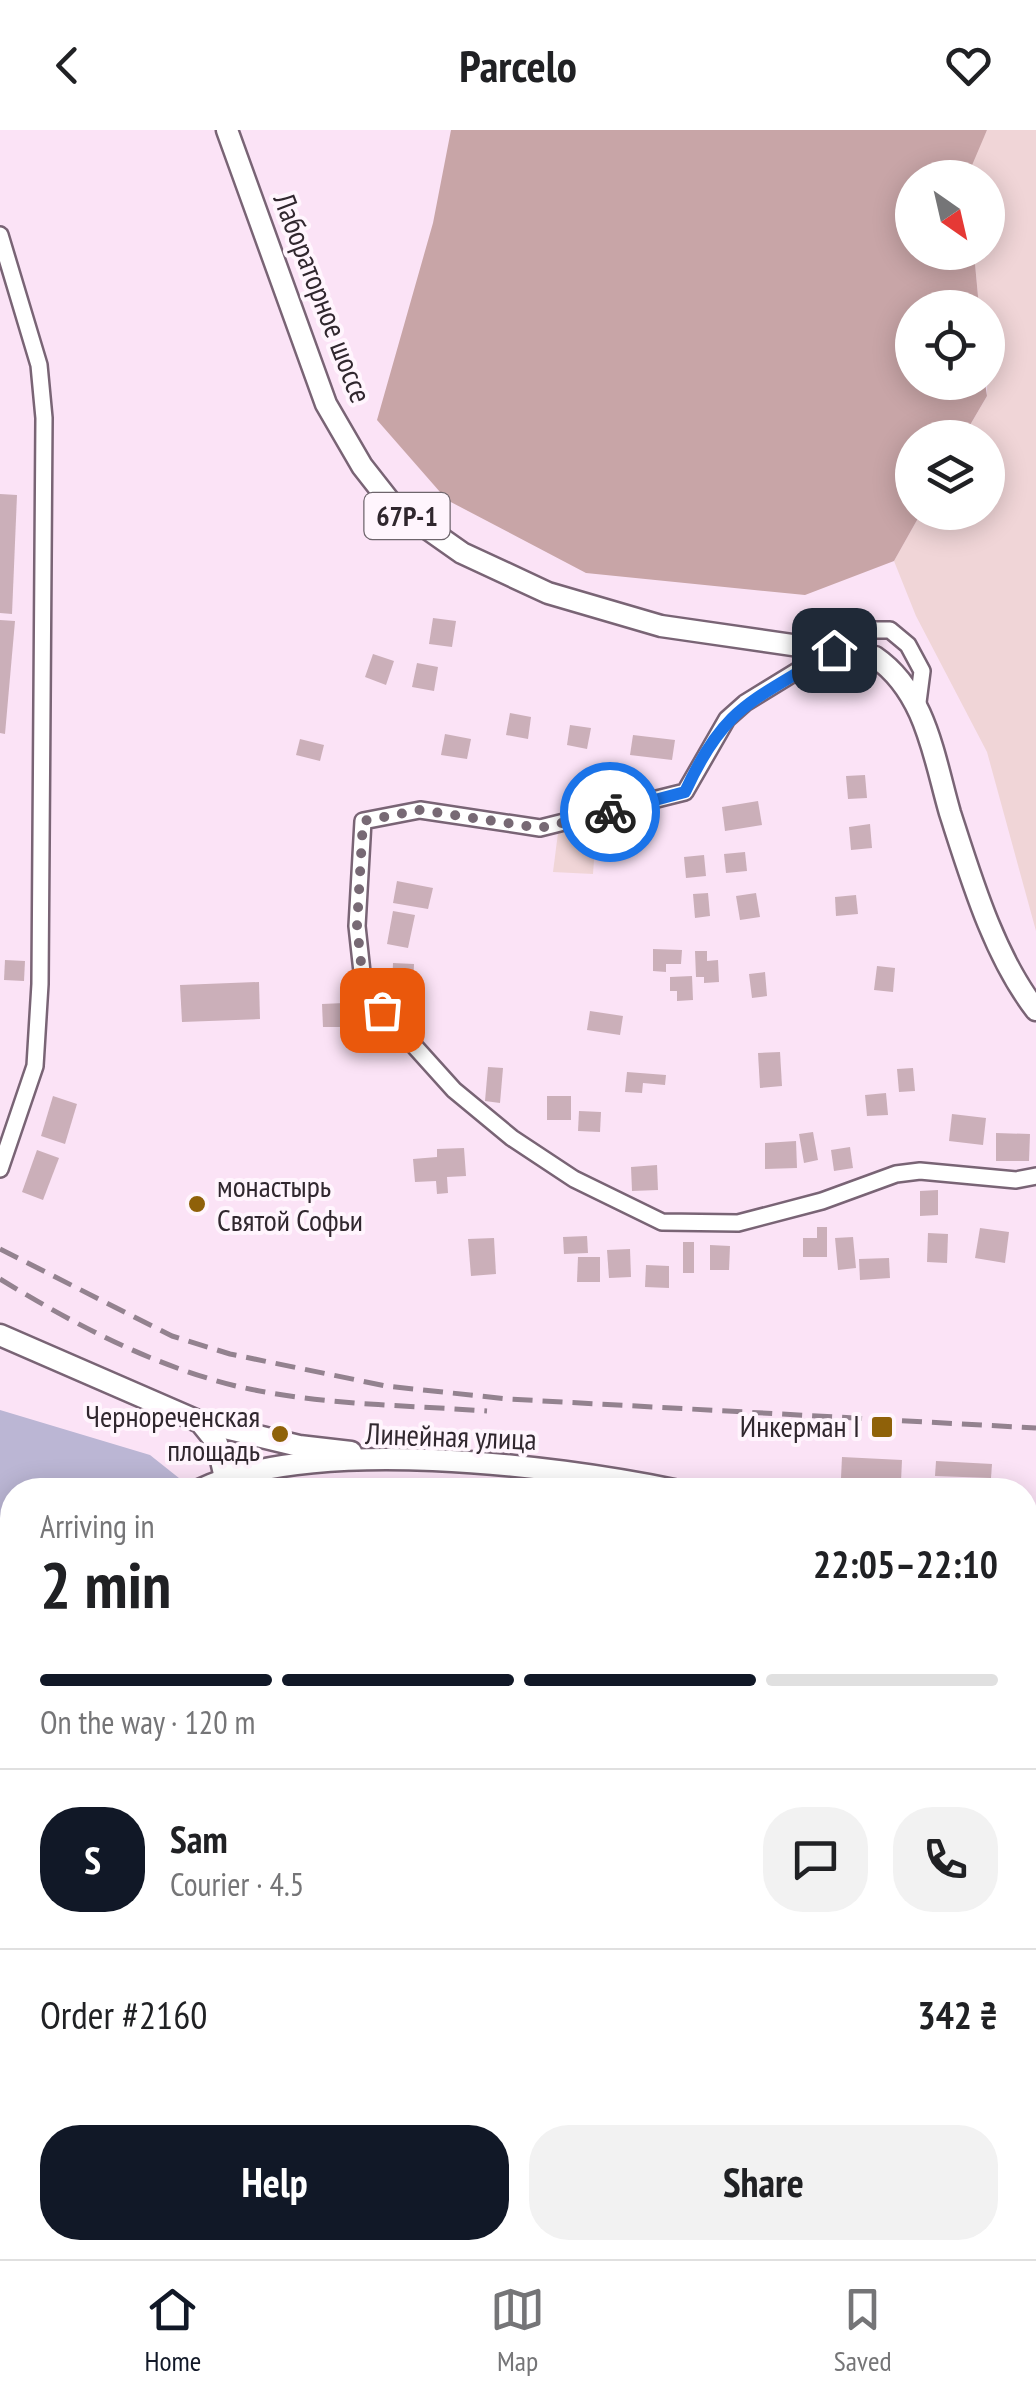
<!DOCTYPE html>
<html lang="en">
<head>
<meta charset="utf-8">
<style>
  :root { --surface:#fff; --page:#f2f2f2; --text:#202124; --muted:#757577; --line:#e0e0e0; --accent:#111827 }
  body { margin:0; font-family:"PT Sans Narrow",sans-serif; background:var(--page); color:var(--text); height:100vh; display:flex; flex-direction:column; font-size:38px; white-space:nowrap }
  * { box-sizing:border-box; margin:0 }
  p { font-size:32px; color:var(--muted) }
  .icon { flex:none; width:55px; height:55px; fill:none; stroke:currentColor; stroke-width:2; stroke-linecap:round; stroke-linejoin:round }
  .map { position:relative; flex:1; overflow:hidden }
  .drawer { position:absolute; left:0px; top:1348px; width:1038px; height:782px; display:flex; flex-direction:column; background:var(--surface); border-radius:40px 40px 0 0; box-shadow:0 5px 25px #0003 }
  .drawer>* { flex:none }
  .needle { width:65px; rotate:146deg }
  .fabs { position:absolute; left:895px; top:30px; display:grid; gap:20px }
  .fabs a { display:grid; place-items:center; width:110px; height:110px; border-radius:50%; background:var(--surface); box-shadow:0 5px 25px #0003; font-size:50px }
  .pin { position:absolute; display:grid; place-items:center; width:85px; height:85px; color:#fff; margin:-42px; border-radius:20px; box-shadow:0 5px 15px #0006 }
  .courier { position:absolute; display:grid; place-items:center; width:100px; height:100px; margin:-50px; border:8px solid #1a73e8; border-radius:50%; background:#fff; color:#222; box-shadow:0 2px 12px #0007 }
  .head em { font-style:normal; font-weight:700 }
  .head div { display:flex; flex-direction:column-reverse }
  .head { display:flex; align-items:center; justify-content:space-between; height:170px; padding:0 40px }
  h1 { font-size:65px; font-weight:700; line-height:75px }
  .bar { display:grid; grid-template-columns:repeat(4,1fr); gap:15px 10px; align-content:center; height:120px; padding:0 40px }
  .bar i { height:12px; border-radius:8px; background:var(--line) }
  .bar .selected { background:var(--accent) }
  .bar p { grid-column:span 4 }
  .line { display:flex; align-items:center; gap:25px; padding:0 40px; border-top:2px solid var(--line) }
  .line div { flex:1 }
  .round { display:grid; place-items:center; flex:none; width:105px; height:105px; border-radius:40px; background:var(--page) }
  .cta { display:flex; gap:20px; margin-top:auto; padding:20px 40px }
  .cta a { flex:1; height:115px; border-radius:40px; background:var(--accent); color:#fff; font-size:40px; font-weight:700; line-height:115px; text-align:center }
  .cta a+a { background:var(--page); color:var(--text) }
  header { display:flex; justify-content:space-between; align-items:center; height:130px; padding:0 40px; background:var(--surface); font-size:45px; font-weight:700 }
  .menu { display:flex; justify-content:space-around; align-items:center; height:140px; border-top:2px solid var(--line); background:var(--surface); font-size:28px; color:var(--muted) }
  .menu a { display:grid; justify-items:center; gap:5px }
  .menu .selected { color:var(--accent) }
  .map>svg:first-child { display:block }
  .built { fill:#f2d4ec }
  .green { fill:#f0d5d7 }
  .forest { fill:#c8a5a7 }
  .water { fill:#bbb6d4 }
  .building { fill:#cbafb9 }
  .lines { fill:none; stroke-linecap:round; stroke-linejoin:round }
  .minor-casing { stroke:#796475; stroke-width:20 }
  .major-casing { stroke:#796475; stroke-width:25 }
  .minor { stroke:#fff; stroke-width:15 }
  .major { stroke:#fff; stroke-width:20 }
  .rail { stroke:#93828f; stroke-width:5; stroke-dasharray:20 10; stroke-linecap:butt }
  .done { stroke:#776974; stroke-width:10; stroke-dasharray:0 18 }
  .route { stroke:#1a73e8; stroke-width:12 }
  .poi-dot { fill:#8f6109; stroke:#fff5fd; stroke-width:4 }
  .labels { text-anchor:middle; stroke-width:8; stroke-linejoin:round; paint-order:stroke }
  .shield { fill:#fff5fd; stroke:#6e656c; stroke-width:2.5 }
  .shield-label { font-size:28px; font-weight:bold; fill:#30272e }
  .street-label { font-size:30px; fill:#30272e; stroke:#fff5fd }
  .poi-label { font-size:30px; fill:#30272e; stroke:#fff5fd; text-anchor:end }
</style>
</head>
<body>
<header><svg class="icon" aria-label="back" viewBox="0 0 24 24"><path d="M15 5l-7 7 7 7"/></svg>Parcelo<svg class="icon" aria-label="heart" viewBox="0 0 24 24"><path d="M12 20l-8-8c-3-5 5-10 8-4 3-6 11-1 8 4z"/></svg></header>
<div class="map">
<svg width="1036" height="2129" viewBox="0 0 1036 2129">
  <rect width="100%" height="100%" fill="#fbe3f6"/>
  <polygon class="built" points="0,1601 12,1603 12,2118 280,2118 248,2129 53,2129 0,2120"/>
  <g class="green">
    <polygon points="987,0 1036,0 1036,801 987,622 916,486 894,431 921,383 988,382 988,308 963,307 987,266 988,178 979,177 974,123 988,122 988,48 967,47 967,41"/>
    <polygon points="596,701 593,744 553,742 558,703"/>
  </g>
  <polygon class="forest" points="451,0 987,0 967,47 912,48 912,122 974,123 979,177 912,178 912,252 985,253 987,266 963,307 912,308 912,382 921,383 894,431 805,465 586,443 447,370 377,290 433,93"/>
  <g class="water">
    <polygon points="0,1280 150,1325 194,1360 12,1360 12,1509 0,1506"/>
    <polygon points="1036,1497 1036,1827 1025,1824 1025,1500"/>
  </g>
  <g class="building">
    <polygon points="0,364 17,365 12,484 0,483"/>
    <polygon points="433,488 456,491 452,517 429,514"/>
    <polygon points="0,490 15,491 5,604 0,603"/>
    <polygon points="373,524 394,531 386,555 365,547"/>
    <polygon points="417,533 438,537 434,561 412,557"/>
    <polygon points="510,583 531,587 528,609 506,605"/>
    <polygon points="570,595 591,598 587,619 567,615"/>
    <polygon points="445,604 471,609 467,629 441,625"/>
    <polygon points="633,605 675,610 672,630 630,625"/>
    <polygon points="300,609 324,615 320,631 296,625"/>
    <polygon points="865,645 867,668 848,669 846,646"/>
    <polygon points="758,671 762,695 725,701 722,677"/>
    <polygon points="870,694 872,718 851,720 849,697"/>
    <polygon points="745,722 747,741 726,743 724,724"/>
    <polygon points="704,725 706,746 686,748 684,727"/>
    <polygon points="397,751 433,758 428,779 393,773"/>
    <polygon points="708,763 710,786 695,788 693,764"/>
    <polygon points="756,763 760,787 740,790 736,766"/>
    <polygon points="856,765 858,784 836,786 835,767"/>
    <polygon points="393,781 415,785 408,818 387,814"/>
    <polygon points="653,819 682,820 681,834 666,834 666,842 653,841"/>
    <polygon points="695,821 707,821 707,831 718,830 719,852 704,853 704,847 696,847"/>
    <polygon points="5,830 25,831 24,851 4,850"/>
    <polygon points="393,833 414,834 413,857 392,856"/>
    <polygon points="877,836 895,838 893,862 874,860"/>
    <polygon points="765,842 767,866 752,868 749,844"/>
    <polygon points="692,846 693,870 677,871 677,861 670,861 670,847"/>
    <polygon points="259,852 260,889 182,892 180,855"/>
    <polygon points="344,873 345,897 323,897 322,874"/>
    <polygon points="590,881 623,886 620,905 587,900"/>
    <polygon points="780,922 782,956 760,958 758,923"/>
    <polygon points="488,937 503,938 500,973 485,971"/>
    <polygon points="913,938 915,961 899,962 897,939"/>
    <polygon points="627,942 666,945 665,955 643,953 642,963 625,962"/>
    <polygon points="886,963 888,985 867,986 865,965"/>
    <polygon points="53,966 77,974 65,1014 41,1006"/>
    <rect x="547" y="966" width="24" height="24"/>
    <polygon points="579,981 601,982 600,1002 578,1001"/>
    <polygon points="952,984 986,988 983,1015 949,1011"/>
    <polygon points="813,1002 818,1030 804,1033 799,1004"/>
    <polygon points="996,1003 1030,1004 1029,1031 996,1031"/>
    <polygon points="796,1011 797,1038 765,1039 765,1013"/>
    <polygon points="850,1017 853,1038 834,1041 831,1020"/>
    <polygon points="464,1018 466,1046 447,1047 448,1063 437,1064 436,1051 415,1052 413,1029 437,1027 437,1019"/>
    <polygon points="37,1020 59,1028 43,1070 22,1062"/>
    <polygon points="657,1035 658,1060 632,1061 631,1037"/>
    <polygon points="938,1060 938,1085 920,1086 920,1061"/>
    <polygon points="817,1097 827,1097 827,1127 803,1127 803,1108 817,1108"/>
    <polygon points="980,1098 1009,1102 1005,1133 975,1128"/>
    <polygon points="928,1103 948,1104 947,1133 927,1132"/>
    <polygon points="587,1106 588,1123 564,1124 563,1107"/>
    <polygon points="853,1107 856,1138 838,1140 835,1108"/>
    <polygon points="494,1108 496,1144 471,1146 468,1109"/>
    <rect x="683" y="1112" width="11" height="31"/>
    <polygon points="710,1115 730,1116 729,1140 710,1140"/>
    <polygon points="630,1119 631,1147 609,1148 607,1120"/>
    <polygon points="578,1127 600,1127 600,1152 577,1152"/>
    <polygon points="889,1128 890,1148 860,1150 859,1129"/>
    <polygon points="646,1135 669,1136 669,1158 645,1157"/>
    <polygon points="842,1327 902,1330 901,1351 841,1348"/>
    <polygon points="936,1331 992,1334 991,1348 935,1346"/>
  </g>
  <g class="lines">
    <g class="minor-casing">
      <g id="minor">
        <polyline points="0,105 39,235 44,288 40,854 35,936 0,1039"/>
        <polyline points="917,580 922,541 908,515 890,500 864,500 745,573 727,589 685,662 540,698 420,680 363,691 357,796 362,842 381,879 454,960 512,1008 574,1049 662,1092 738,1093 822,1071 896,1044 920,1041 1016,1050 1036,1046"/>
      </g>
    </g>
    <g class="major-casing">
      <g id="major">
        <path d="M227 0 326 274 362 336 391 373 462 423 548 463 661 496 875 527C926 562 934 628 950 683 971 748 994 826 1036 880"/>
        <polyline points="0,1205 200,1292 217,1313 225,1348"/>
        <polyline points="200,1292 299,1316 351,1322"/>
        <path d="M199 1360C312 1305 552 1335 674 1360"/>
        <polyline points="1025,1415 1036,1416"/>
        <polyline points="0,1453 12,1447"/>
      </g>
    </g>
    <use href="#minor" class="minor"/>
    <use href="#major" class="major"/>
    <g class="rail">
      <polyline points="0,1119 172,1206 230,1224 386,1256 508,1269 1036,1298"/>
      <path d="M0 1149C74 1194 151 1235 236 1256 317 1275 404 1275 487 1281"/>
    </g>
  </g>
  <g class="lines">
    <polyline class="done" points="382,880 362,842 357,796 363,691 420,680 540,698 610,682"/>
    <path class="route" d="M610 682 685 662C727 570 756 572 834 520"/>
  </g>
  <g class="poi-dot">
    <circle cx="197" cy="1074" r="10"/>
    <rect x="870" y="1285" width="24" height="24" rx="5"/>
    <circle cx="280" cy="1304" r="10"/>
  </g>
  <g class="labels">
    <rect class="shield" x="364.5" y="363" width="85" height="46" rx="8"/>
    <g class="shield-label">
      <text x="407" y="396">67Р-1</text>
    </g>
    <g class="street-label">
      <text transform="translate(322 168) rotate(69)" y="10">Лабораторное шоссе</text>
      <text transform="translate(451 1307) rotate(2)" y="10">Линейная улица</text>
    </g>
    <g class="poi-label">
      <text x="217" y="1067" text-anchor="start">монастырь<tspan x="217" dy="34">Святой Софьи</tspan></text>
      <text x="260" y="1297">Чернореченская<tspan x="260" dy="34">площадь</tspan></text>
      <text x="860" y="1307">Инкерман I</text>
    </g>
  </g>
</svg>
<div class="fabs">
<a><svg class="needle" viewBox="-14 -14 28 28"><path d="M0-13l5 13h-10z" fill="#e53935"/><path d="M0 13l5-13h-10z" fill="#757577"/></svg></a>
<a><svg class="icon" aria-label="locate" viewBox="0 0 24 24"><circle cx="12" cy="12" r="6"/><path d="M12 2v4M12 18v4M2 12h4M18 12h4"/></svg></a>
<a><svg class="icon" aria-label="layers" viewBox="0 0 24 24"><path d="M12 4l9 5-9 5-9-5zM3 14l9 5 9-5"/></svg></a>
</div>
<div class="pin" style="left:382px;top:880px;background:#ea580c"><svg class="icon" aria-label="bag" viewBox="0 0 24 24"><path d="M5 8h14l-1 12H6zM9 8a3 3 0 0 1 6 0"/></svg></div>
<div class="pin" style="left:834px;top:520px;background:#1f2937"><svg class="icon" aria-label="home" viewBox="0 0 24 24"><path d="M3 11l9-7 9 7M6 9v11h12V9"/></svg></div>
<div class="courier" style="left:610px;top:682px"><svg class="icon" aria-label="bike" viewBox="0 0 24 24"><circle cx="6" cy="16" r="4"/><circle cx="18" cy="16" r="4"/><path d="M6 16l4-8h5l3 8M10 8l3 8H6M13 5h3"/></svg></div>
<section class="drawer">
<div class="head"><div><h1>2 min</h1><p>Arriving in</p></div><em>22:05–22:10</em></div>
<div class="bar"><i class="selected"></i><i class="selected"></i><i class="selected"></i><i></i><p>On the way · 120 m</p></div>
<div class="line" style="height:180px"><b class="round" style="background:var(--accent);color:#fff">S</b><div><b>Sam</b><p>Courier · 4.5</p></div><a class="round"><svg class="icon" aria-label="chat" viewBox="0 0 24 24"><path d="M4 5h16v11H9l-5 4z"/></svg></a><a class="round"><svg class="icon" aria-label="phone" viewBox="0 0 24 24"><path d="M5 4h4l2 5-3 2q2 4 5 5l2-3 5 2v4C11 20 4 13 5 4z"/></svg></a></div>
<div class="line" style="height:130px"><div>Order #2160</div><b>342 ₴</b></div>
<div class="cta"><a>Help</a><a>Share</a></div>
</section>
</div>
<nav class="menu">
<a class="selected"><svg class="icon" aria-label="home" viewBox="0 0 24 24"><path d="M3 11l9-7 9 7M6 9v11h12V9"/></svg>Home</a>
<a><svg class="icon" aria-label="map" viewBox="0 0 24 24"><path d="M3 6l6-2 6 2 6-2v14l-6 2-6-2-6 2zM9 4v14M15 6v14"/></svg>Map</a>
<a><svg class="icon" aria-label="saved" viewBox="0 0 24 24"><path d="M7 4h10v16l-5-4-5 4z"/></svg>Saved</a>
</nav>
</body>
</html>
